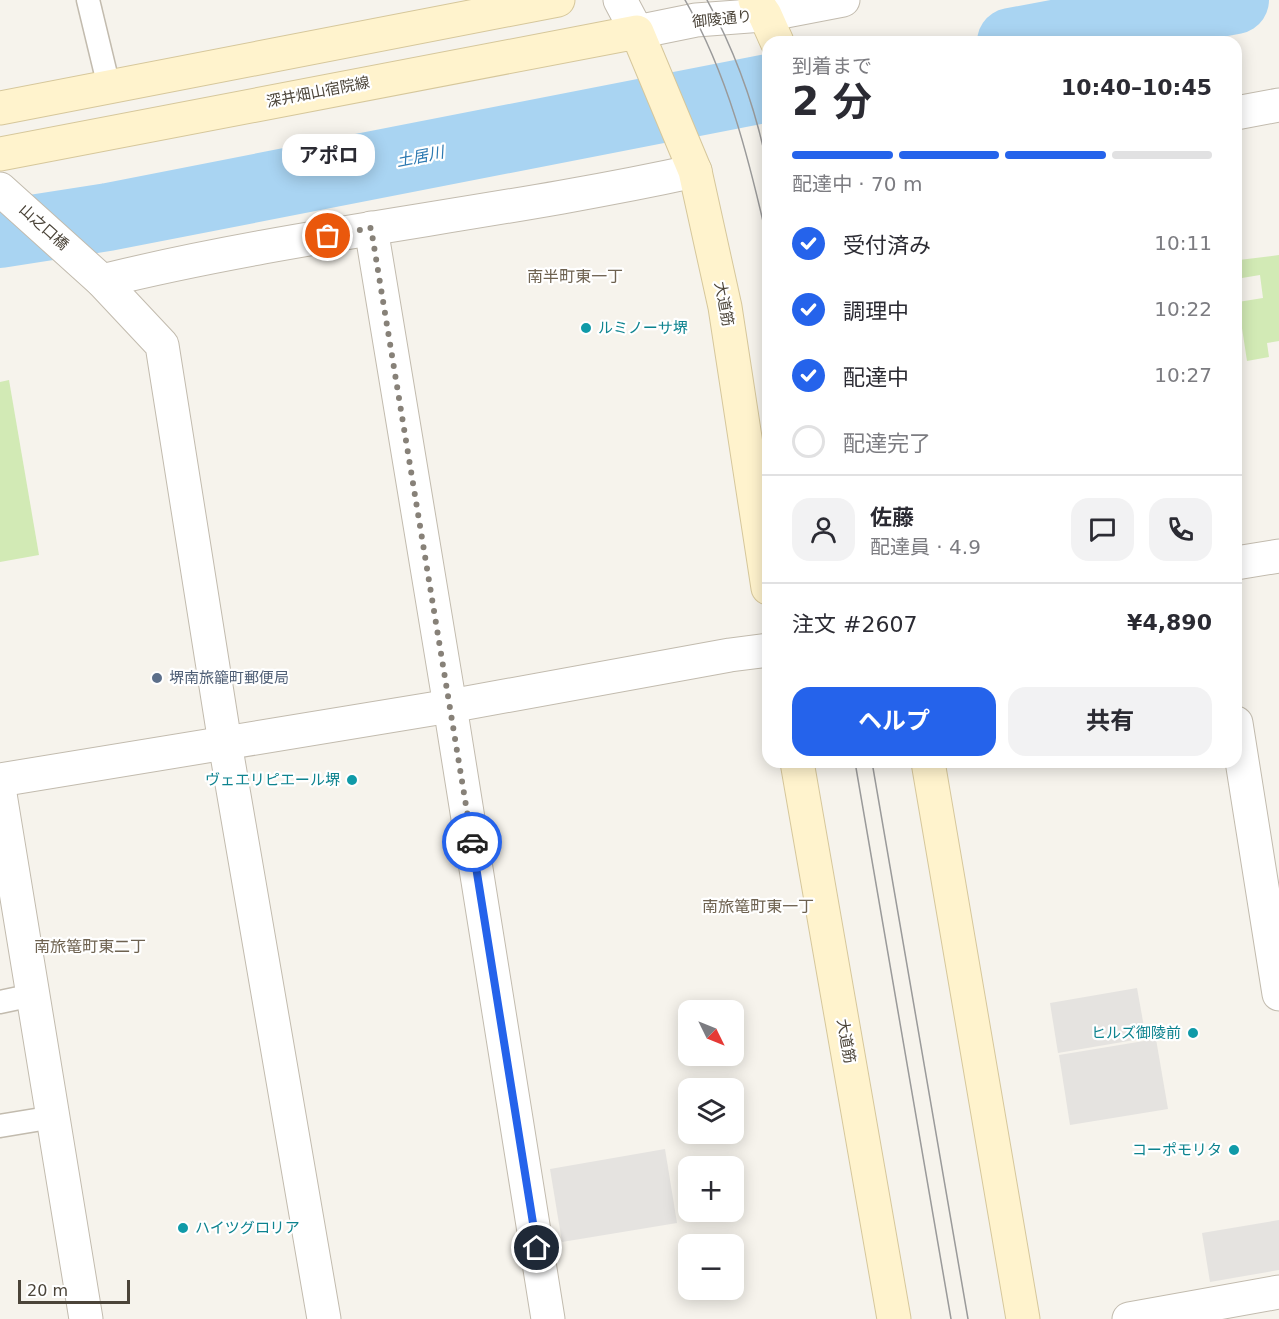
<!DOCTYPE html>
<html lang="ja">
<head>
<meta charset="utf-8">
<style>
  :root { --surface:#fff; --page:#f2f2f3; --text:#2b2b33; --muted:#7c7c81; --line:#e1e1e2; --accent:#2563eb }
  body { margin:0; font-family:"DejaVu Sans","Noto Sans JP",sans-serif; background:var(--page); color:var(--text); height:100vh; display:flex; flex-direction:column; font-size:22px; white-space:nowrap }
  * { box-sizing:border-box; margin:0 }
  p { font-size:20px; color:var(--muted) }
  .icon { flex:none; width:33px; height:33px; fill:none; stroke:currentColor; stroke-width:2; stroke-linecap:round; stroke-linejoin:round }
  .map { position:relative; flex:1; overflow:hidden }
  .panel { position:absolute; left:762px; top:36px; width:480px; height:732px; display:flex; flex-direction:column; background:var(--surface); border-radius:18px; box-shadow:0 3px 15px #0003 }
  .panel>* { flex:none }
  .needle { width:39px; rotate:133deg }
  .controls { position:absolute; left:678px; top:1000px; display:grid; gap:12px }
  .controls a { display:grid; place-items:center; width:66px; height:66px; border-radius:12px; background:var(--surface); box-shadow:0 3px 15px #0003; font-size:30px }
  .scale { position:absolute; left:18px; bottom:15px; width:112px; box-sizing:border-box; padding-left:6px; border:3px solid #4b4439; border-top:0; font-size:16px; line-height:21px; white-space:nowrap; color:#4b4439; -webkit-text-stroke:4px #fff; paint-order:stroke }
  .pin { position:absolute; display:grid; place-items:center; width:51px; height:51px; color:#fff; margin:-26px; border:3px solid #fff; border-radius:50%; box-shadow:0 2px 6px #0007 }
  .courier { position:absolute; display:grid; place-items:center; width:60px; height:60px; margin:-30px; border:4px solid #2563eb; border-radius:50%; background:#fff; color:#222; box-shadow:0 2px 8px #0007 }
  .bubble { position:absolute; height:42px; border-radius:18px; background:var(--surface); box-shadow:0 3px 15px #0003; font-size:20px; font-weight:700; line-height:42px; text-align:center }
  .overview em { font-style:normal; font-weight:700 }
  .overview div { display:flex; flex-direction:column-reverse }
  .overview { display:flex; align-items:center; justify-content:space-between; height:102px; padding:0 30px }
  h1 { font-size:39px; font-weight:700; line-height:45px }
  .bar { display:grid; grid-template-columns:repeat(4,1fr); gap:9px 6px; align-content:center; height:72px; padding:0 30px }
  .bar i { height:8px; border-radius:4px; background:var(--line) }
  .bar .on { background:var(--accent) }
  .bar p { grid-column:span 4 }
  .line { display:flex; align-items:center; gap:15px; padding:0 30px; border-top:2px solid var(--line) }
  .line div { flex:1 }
  .round { display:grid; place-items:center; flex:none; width:63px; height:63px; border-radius:18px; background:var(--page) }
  ol { padding:0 30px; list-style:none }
  li { display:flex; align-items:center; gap:18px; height:66px }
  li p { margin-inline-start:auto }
  li .icon { padding:6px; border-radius:50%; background:var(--accent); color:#fff; stroke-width:4 }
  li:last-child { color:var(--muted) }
  li i { width:33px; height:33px; border:3px solid var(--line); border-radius:50% }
  .cta { display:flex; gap:12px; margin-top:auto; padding:12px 30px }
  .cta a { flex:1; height:69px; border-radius:18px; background:var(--accent); color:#fff; font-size:24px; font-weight:700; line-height:69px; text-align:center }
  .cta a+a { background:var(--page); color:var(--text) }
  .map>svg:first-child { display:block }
  .green { fill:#d2eab5 }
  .parking { fill:#e5e3e0 }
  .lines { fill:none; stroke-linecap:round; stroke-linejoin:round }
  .river { stroke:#a9d4f2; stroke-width:68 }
  .service-casing { stroke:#c2bbae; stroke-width:25 }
  .minor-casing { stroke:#c2bbae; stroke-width:35 }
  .tertiary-casing { stroke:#c2bbae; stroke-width:35 }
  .secondary-casing { stroke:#d6c79b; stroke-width:35 }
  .service { stroke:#fff; stroke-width:22 }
  .minor { stroke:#fff; stroke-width:33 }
  .tertiary { stroke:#fff; stroke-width:33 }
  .secondary { stroke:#fff3cd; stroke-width:33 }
  .tram { stroke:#9a9a9a; stroke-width:1.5 }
  .done { stroke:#878178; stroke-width:6; stroke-dasharray:0 10.8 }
  .route { stroke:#2563eb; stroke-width:8 }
  .culture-dot { fill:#0f9aa8; stroke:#fff; stroke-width:2 }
  .service-dot { fill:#5c6f8a; stroke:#fff; stroke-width:2 }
  .labels { text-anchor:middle; stroke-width:4.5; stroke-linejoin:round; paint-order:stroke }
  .street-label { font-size:15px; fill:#4b4439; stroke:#fff }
  .culture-label { font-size:15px; fill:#0d838f; stroke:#fff; text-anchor:end }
  .service-label { font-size:15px; fill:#4e5e75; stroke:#fff; text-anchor:start }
  .water-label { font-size:16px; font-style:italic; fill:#2e7ab2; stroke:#fff }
  .neighbourhood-label { font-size:16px; fill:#6e6250; stroke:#fff }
</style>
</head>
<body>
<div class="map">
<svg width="1279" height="1319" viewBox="0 0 1279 1319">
  <rect width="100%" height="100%" fill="#f6f3ec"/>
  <g class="green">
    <polygon points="1279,255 1279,341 1267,343 1269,357 1247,361 1238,302 1263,298 1260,275 1242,278 1239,260"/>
    <polygon points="9,380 39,555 0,562 0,382"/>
  </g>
  <g class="parking">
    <polygon points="1137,988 1146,1038 1058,1053 1050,1003"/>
    <polygon points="1156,1039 1168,1109 1070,1125 1059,1055"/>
    <polygon points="665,1149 677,1223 562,1242 550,1169"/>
    <polygon points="1279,1220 1279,1270 1210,1282 1202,1233"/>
  </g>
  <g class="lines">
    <g class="river">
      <polyline points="1011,42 1235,0"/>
      <polyline points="0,234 108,217 768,88"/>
    </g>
    <g class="service-casing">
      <g id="service">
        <polyline points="88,0 109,87"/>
        <polyline points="0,1002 33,995"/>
        <polyline points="0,1126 54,1117"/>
      </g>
    </g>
    <g class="minor-casing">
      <g id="minor">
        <polyline points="1236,113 1279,105"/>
        <polyline points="0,189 102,281 162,345 225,743 324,1319"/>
        <polyline points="371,228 450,706 548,1319"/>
        <path d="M102 281C297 233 499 214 695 171"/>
        <polyline points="1236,563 1279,556"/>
        <polyline points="1236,723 1279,994"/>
        <polyline points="0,780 450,706 730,655 768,650"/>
        <polyline points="0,794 86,1319"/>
      </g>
    </g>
    <g class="tertiary-casing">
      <g id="tertiary">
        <polyline points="620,0 637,32 696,20 765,15 843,0"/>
        <polyline points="1129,1319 1279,1292"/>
      </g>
    </g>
    <g class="secondary-casing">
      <g id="secondary">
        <polyline points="755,0 765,15 777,42"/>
        <polyline points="0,108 558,0"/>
        <polyline points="0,154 637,32 695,171 725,307 768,588"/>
        <polyline points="797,762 894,1319"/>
        <polyline points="928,762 1023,1319"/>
      </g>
    </g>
    <use href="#service" class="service"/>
    <use href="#minor" class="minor"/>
    <use href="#tertiary" class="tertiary"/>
    <use href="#secondary" class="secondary"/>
    <g class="tram">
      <path d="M685 0C728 75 749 159 768 243"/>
      <path d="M707 0C736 53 756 110 768 169"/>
      <polyline points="855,762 951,1319"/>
      <polyline points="872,762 968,1319"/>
    </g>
  </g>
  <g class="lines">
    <polyline class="done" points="328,236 371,228 472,842"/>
    <polyline class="route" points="472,842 537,1248"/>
  </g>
  <g class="culture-dot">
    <circle cx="586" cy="328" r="6"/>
    <circle cx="352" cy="780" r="6"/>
    <circle cx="1193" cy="1033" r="6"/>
    <circle cx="1234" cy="1150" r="6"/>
    <circle cx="183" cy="1228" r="6"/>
  </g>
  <circle class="service-dot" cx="157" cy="678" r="6"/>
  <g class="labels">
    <g class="street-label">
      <text transform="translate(722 19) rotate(-6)" y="5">御陵通り</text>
      <text transform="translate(318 92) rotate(-11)" y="5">深井畑山宿院線</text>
      <text transform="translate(44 227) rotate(42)" y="5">山之口橋</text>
      <text transform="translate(724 304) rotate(79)" y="5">大道筋</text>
      <text transform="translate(846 1041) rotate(80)" y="5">大道筋</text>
    </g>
    <g class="culture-label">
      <text x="598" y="333" text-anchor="start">ルミノーサ堺</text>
      <text x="340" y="785">ヴェエリピエール堺</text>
      <text x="1181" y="1038">ヒルズ御陵前</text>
      <text x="1222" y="1155">コーポモリタ</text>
      <text x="195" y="1233" text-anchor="start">ハイツグロリア</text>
    </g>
    <g class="service-label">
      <text x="169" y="683">堺南旅籠町郵便局</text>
    </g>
    <g class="water-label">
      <text transform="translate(420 156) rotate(-11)" y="6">土居川</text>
    </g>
    <g class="neighbourhood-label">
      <text x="575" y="282">南半町東一丁</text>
      <text x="758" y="912">南旅篭町東一丁</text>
      <text x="90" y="952">南旅篭町東二丁</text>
    </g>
  </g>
</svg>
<div class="controls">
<a><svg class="needle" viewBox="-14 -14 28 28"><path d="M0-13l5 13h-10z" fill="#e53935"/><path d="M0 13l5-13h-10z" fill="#7c7c81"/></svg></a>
<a><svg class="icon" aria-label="layers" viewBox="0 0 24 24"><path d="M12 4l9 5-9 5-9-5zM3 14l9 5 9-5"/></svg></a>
<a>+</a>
<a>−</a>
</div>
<div class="scale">20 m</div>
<div class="pin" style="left:328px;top:236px;background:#ea580c"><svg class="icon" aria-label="bag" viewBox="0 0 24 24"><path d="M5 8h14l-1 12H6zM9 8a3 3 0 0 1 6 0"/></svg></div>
<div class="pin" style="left:537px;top:1248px;background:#1f2937"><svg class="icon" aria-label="home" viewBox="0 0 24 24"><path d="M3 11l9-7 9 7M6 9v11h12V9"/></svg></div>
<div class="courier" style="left:472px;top:842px"><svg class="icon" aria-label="car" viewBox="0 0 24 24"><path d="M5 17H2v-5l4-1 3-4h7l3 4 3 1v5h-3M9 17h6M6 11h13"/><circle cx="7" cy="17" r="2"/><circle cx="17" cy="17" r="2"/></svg></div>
<div class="bubble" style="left:282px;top:134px;width:93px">アポロ</div>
<section class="panel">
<div class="overview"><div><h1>2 分</h1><p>到着まで</p></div><em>10:40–10:45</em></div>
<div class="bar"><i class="on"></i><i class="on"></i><i class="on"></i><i></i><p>配達中 · 70 m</p></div>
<ol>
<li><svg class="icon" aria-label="check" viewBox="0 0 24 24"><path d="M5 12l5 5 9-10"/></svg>受付済み<p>10:11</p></li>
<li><svg class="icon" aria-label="check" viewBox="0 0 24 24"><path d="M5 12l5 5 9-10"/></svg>調理中<p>10:22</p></li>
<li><svg class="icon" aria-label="check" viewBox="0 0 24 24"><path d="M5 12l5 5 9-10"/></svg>配達中<p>10:27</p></li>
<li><i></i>配達完了</li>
</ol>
<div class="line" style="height:108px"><a class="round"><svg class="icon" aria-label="person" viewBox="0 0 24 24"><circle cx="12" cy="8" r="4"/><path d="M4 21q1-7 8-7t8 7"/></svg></a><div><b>佐藤</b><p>配達員 · 4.9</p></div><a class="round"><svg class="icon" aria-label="chat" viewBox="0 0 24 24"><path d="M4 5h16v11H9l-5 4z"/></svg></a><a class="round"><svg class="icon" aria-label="phone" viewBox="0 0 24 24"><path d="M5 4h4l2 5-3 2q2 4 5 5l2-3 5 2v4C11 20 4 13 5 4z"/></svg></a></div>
<div class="line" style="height:78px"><div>注文 #2607</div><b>¥4,890</b></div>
<div class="cta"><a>ヘルプ</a><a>共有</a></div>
</section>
</div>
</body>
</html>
